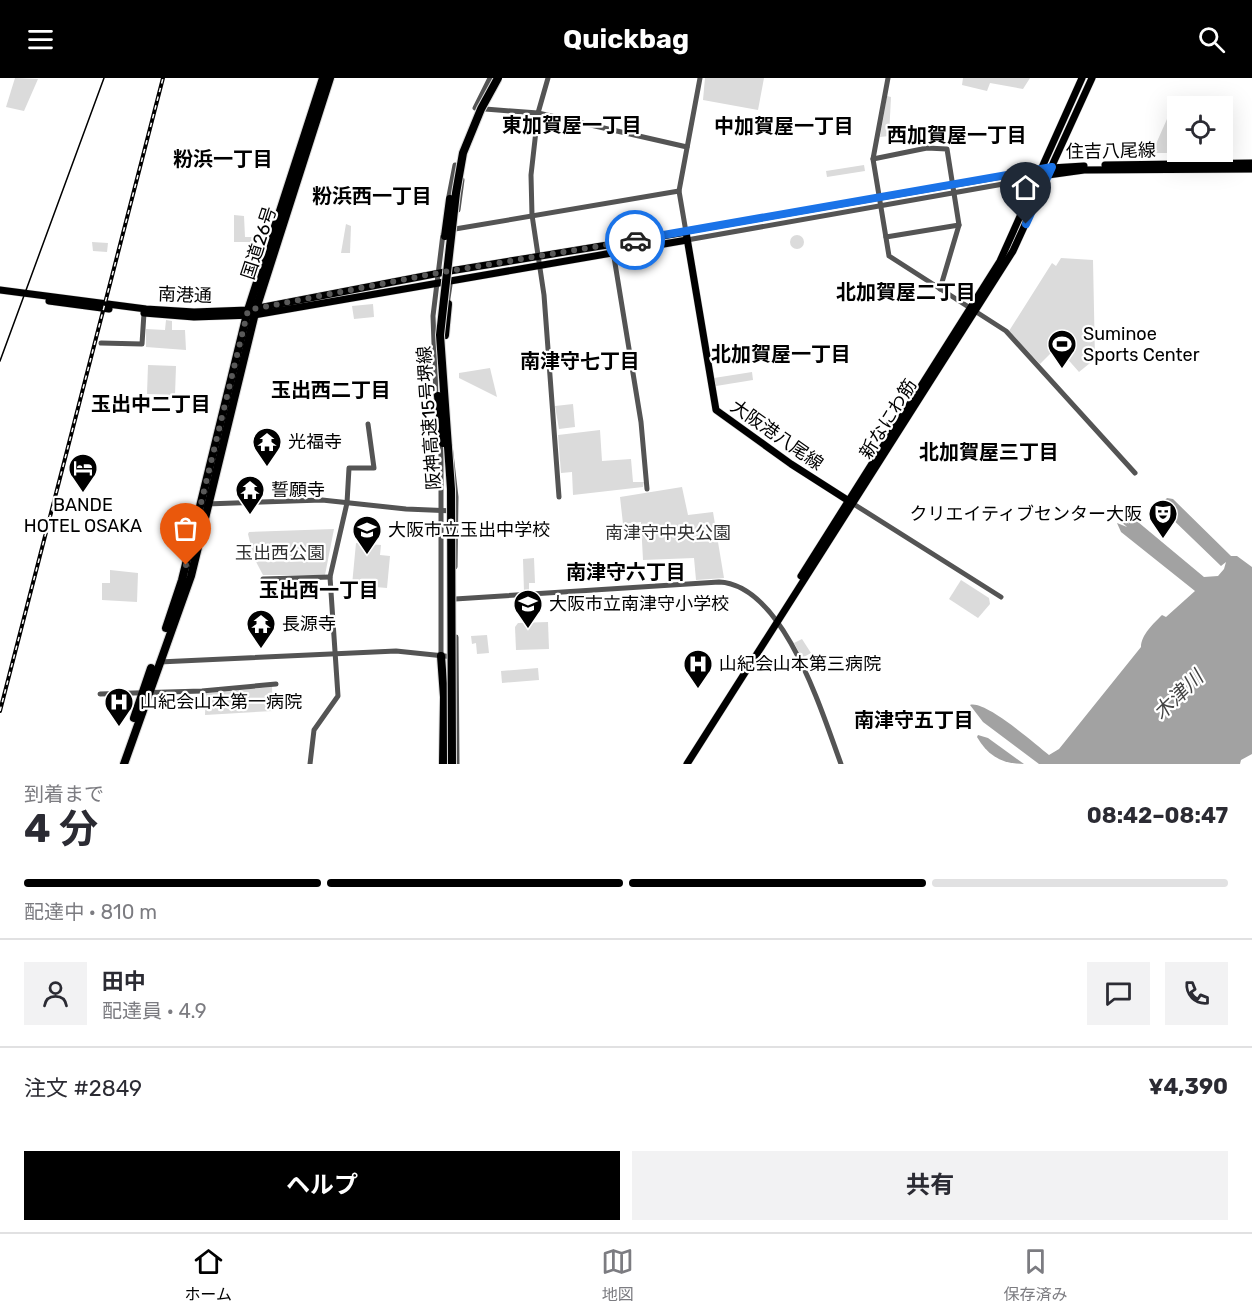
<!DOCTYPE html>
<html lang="ja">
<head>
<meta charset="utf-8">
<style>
  :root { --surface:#fff; --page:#f2f2f3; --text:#2b2b33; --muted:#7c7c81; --line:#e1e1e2; --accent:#000 }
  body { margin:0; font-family:Rubik,"Noto Sans JP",sans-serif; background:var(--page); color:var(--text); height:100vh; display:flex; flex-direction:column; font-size:22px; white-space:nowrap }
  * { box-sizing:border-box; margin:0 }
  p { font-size:20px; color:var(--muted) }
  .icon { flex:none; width:33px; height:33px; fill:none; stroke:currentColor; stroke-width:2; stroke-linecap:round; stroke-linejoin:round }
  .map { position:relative; height:686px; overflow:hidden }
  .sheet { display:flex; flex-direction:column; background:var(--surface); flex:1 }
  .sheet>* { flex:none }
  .controls { position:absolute; left:1167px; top:18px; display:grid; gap:12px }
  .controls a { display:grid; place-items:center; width:66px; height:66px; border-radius:0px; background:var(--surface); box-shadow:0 6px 24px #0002; font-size:30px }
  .pin { position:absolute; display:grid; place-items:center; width:51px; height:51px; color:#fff; margin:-62px -26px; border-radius:50% 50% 50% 0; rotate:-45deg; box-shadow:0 0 6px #0007 }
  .pin .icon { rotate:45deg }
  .courier { position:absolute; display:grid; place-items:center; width:60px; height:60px; margin:-30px; border:4px solid #1a73e8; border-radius:50%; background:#fff; color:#222; box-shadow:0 2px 8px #0007 }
  .summary em { font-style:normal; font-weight:700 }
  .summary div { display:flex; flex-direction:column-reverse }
  .summary { display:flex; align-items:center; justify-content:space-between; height:102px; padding:0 24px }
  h1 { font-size:39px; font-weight:700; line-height:45px }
  .bar { display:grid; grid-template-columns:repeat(4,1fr); gap:9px 6px; align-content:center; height:72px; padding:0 24px }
  .bar i { height:8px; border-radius:4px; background:var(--line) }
  .bar .on { background:var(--accent) }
  .bar p { grid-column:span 4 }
  .line { display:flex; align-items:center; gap:15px; padding:0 24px; border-top:2px solid var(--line) }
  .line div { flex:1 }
  .round { display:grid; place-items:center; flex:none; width:63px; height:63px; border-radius:0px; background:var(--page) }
  .primary-button { display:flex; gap:12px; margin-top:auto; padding:12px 24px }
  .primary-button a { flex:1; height:69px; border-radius:0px; background:var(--accent); color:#fff; font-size:24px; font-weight:700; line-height:69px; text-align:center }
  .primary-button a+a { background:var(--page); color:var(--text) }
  header { display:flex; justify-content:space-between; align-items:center; height:78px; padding:0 24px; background:var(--accent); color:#fff; font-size:27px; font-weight:700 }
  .menu { display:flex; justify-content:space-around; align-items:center; height:84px; border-top:2px solid var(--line); background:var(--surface); font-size:16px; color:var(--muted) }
  .menu a { display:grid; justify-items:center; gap:3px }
  .menu .on { color:var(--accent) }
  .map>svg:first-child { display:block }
  .green { fill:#dbdbdb }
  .water { fill:#a2a2a2 }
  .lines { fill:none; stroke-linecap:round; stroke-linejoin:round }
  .major-casing { stroke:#dbdbdb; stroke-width:8 }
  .highway-casing { stroke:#dbdbdb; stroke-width:10 }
  .minor { stroke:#545454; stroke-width:5 }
  .major { stroke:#000; stroke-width:7 }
  .highway { stroke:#000; stroke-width:8 }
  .tram { stroke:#000; stroke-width:1.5 }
  .rail-casing { stroke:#000; stroke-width:4 }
  .rail { stroke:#fff; stroke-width:1.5; stroke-dasharray:4.5; stroke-linecap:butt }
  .highway-bridge-casing { stroke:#dbdbdb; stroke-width:10; stroke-linecap:butt }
  .highway-bridge { stroke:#000; stroke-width:8 }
  .done { stroke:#595959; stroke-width:6; stroke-dasharray:0 10.8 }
  .route { stroke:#1a73e8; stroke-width:8 }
  .labels { text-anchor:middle; stroke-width:4.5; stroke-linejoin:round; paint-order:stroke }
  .street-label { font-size:18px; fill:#000; stroke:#fff }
  .poi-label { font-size:18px; fill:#000; stroke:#fff; text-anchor:start }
  .park-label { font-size:18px; fill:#323232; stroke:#fff }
  .neighbourhood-label { font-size:20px; font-weight:bold; fill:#000; stroke:#fff }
  .water-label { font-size:20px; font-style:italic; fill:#434343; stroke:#fff }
</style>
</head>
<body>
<header><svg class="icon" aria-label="menu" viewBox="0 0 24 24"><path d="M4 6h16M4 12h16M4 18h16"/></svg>Quickbag<svg class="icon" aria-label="search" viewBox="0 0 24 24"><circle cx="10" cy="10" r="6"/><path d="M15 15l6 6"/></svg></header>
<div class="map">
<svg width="1252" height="686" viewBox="0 0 1252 686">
  <rect width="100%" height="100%" fill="#fff"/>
  <g class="green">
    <polygon points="15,0 38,1 24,33 6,29"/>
    <polygon points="705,0 764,0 758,32 703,22"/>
    <polygon points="963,0 1030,0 1023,11 990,5 987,13 962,7"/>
    <polygon points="887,18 891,19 889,58 880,59"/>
    <polygon points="1167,41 1175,45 1167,75 1152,75"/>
    <polygon points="864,87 865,93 827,99 826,93"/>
    <polygon points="234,137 244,138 245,159 262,159 263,164 234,164"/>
    <polygon points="346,146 351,148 350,175 341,175"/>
    <circle cx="797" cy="164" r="7"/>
    <polygon points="92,164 108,165 107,174 93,173"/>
    <polygon points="1061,180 1093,182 1095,281 1079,294 1057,269 1040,286 1009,253 1052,185 1056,188"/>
    <polygon points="373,226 374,239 354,241 352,228"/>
    <polygon points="166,242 172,243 172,252 185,252 186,272 146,269 146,251 165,252"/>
    <polygon points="148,287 176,288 175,317 147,316"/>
    <polygon points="490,290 497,319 459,300 459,295"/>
    <polygon points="752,294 753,302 716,308 714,300"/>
    <polygon points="573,326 575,349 559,351 555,328"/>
    <polygon points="600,352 602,383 631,381 633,404 644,404 643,409 573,417 572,394 561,395 558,357"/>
    <polygon points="682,409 688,437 713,434 724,500 696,502 694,480 643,482 641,444 623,446 620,419"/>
    <polygon points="334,451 325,497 263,497 254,480 248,456 249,454"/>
    <polygon points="356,465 381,467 380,477 390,478 387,510 352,507"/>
    <polygon points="534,480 535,505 529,505 529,513 524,514 523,481"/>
    <polygon points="110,492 138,495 137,524 102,522 102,505 110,505"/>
    <polygon points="961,502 989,520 990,526 978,540 949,521"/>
    <polygon points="548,544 549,571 516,572 515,549 518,545"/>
    <polygon points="487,557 489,575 477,576 476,565 472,566 471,558"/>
    <polygon points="802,561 811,575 802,580 794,565"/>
    <polygon points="538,590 539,602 502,605 501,593"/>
    <polygon points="272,609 273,633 205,637 206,615"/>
  </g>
  <g class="water">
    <path d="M1167 420 1173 421 1231 478H1237L1252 489V676L1241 682 1240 686H1039L983 644 970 627C985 622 1034 665 1049 677L1059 671 1141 569C1141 557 1154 545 1162 537L1166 539 1195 513 1121 454 1117 445 1127 449 1118 441 1120 439 1129 446 1124 437 1132 439 1204 499 1218 498 1224 491 1226 484 1221 488 1164 433 1162 425Z"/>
    <path d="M978 657 988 660 1024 686C1002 686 988 678 977 659Z"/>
  </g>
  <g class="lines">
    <g class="major-casing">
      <g id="major">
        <polyline points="1105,87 1252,85"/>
        <polyline points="1051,90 1084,88"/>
        <polyline points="1048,97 1084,92 1252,91"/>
        <polyline points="0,212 146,231 194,234 248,232 450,193 686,154 716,332 791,386 852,425"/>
        <polyline points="49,223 109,231"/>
        <polyline points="144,235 194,239 254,237 687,162"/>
        <polyline points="801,498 1000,183 1082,0"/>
        <polyline points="687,686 1013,173 1092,0"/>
      </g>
    </g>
    <g class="highway-casing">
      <g id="highway">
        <polyline points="445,257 448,226"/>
        <polyline points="166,550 182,502 248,232 323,0"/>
        <polyline points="441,578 444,619 443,686"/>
        <polyline points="134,640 151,590"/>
        <polyline points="124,686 191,498 256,231 330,0"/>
      </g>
    </g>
    <g class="minor">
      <polyline points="548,0 538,35 531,97 532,137 544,217 559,419"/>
      <polyline points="700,0 679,113 686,154 1042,92"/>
      <polyline points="888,0 873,81 889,178 1006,253 1135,395"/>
      <polyline points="475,30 490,0"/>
      <polyline points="485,31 538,35 687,69"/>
      <polyline points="873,81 927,70 947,71 959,147 940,211"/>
      <polyline points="448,123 455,87"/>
      <polyline points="458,132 462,102"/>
      <polyline points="455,151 679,113"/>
      <polyline points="886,159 959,147"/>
      <polyline points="687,162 1037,100"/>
      <polyline points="613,173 641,344 647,411"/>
      <polyline points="447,227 450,207"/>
      <polyline points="101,265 142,266 144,235"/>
      <polyline points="436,320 433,238 443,156"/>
      <polyline points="450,367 456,419 455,489"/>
      <polyline points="852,425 1001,519"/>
      <polyline points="206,426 322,422 406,431 454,433"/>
      <polyline points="263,501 330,499"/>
      <path d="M455 521 719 504C784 507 822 635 841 686"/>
      <polyline points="456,559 457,686"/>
      <polyline points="441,581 441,362"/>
      <polyline points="159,584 396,573 454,579"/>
      <polyline points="100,616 202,613 276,606"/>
      <polyline points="310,686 314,652 338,618 330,499 347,425 349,390 374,390 368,346"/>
    </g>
    <use href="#major" class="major"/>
    <use href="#highway" class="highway"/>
    <polyline class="tram" points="0,283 104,0"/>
    <g class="rail-casing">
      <polyline id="rail" points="0,633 163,0"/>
    </g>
    <use href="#rail" class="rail"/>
    <g class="highway-bridge-casing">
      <g id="highway-bridge">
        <polyline points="445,158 450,121"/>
        <polyline points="438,318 443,365"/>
        <polyline points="452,686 451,411 440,257 456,115 463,75 481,31 498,0"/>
      </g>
    </g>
    <use href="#highway-bridge" class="highway-bridge"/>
  </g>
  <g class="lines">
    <polyline class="done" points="186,487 248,232 432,196 635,162"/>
    <polyline class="route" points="635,162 1052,89 1026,146"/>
  </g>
  <defs>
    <g id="stadium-pin" transform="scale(1.5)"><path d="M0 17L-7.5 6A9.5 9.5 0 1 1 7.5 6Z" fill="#000" stroke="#fff"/><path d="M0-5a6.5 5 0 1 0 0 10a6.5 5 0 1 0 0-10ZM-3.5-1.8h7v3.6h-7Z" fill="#fff"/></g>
    <g id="temple-pin" transform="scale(1.5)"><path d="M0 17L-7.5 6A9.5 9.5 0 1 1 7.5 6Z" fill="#000" stroke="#fff"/><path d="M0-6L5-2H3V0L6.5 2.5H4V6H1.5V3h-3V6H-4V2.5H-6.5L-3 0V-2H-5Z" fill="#fff"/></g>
    <g id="hotel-pin" transform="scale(1.5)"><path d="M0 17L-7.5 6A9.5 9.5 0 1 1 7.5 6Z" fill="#000" stroke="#fff"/><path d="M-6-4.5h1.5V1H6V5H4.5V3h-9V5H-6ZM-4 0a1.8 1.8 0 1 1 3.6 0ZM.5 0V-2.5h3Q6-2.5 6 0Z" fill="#fff"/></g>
    <g id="theatre-pin" transform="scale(1.5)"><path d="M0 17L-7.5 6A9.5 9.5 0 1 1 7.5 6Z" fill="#000" stroke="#fff"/><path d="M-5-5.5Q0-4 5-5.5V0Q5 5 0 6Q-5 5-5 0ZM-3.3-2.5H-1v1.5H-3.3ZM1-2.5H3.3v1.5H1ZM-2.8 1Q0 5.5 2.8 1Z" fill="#fff"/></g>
    <g id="school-pin" transform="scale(1.5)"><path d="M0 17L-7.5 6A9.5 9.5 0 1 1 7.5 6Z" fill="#000" stroke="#fff"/><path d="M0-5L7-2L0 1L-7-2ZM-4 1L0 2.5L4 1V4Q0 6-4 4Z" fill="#fff"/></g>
    <g id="hospital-pin" transform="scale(1.5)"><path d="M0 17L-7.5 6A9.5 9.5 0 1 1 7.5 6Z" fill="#000" stroke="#fff"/><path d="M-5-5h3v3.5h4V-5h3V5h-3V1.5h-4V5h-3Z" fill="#fff"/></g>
  </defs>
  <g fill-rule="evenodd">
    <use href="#stadium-pin" x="1062" y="266"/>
    <use href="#temple-pin" x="267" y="364"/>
    <use href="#hotel-pin" x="83" y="390"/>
    <use href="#temple-pin" x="250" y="412"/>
    <use href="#theatre-pin" x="1163" y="436"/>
    <use href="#school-pin" x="367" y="452"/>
    <use href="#school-pin" x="528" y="526"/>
    <use href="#temple-pin" x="261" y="546"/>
    <use href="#hospital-pin" x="698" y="586"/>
    <use href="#hospital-pin" x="119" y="624"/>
  </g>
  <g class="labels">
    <g class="street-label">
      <text transform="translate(1111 73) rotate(-1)" y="6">住吉八尾線</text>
      <text transform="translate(259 165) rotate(-72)" y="6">国道26号</text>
      <text transform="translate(185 217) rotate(2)" y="6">南港通</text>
      <text transform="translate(429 340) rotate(-94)" y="6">阪神高速15号堺線</text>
      <text transform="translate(888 341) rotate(-58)" y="6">新なにわ筋</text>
      <text transform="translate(777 357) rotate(35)" y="6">大阪港八尾線</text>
    </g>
    <g class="poi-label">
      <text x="1083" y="262">Suminoe<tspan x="1083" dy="21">Sports Center</tspan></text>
      <text x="288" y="370">光福寺</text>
      <text x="271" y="418">誓願寺</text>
      <text x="83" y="433" text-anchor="middle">BANDE<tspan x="83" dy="21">HOTEL OSAKA</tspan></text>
      <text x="1142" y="442" text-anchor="end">クリエイティブセンター大阪</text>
      <text x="388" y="458">大阪市立玉出中学校</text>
      <text x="549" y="532">大阪市立南津守小学校</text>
      <text x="282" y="552">長源寺</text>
      <text x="719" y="592">山紀会山本第三病院</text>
      <text x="140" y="630">山紀会山本第一病院</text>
    </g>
    <g class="park-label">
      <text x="668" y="461">南津守中央公園</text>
      <text x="280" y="481">玉出西公園</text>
    </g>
    <g class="neighbourhood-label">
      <text x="572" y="54">東加賀屋一丁目</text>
      <text x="784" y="55">中加賀屋一丁目</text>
      <text x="957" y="64">西加賀屋一丁目</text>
      <text x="223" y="88">粉浜一丁目</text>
      <text x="372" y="125">粉浜西一丁目</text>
      <text x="906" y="221">北加賀屋二丁目</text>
      <text x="781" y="283">北加賀屋一丁目</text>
      <text x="580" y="290">南津守七丁目</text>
      <text x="331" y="319">玉出西二丁目</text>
      <text x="151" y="333">玉出中二丁目</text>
      <text x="989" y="381">北加賀屋三丁目</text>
      <text x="626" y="501">南津守六丁目</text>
      <text x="319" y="519">玉出西一丁目</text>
      <text x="914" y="649">南津守五丁目</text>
    </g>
    <g class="water-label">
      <text transform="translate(1178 617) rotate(-44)" y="7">木津川</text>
    </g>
  </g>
</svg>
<div class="controls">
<a><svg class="icon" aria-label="locate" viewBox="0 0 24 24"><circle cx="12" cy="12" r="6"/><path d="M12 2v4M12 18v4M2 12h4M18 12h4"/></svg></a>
</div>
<div class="pin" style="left:186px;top:487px;background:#ea580c"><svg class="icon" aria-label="bag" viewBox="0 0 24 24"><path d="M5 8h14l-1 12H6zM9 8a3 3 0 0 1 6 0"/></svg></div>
<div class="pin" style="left:1026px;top:146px;background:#1f2937"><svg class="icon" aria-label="home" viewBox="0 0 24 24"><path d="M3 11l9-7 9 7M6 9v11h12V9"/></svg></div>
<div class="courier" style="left:635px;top:162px"><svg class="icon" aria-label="car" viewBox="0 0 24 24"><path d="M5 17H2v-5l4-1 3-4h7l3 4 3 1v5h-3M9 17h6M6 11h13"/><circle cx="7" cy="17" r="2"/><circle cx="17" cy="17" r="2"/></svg></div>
</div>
<section class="sheet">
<div class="summary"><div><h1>4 分</h1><p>到着まで</p></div><em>08:42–08:47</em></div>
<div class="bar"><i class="on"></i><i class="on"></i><i class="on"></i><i></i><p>配達中 · 810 m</p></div>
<div class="line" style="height:108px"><a class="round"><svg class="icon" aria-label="person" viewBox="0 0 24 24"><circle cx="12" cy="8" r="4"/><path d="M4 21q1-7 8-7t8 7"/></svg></a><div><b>田中</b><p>配達員 · 4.9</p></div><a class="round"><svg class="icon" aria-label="chat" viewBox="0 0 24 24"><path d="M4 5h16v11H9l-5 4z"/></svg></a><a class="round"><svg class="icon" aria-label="phone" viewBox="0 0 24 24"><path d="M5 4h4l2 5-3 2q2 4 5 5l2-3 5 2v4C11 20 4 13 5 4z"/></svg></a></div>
<div class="line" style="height:78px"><div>注文 #2849</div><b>¥4,390</b></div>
<div class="primary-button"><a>ヘルプ</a><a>共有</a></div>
</section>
<nav class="menu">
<a class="on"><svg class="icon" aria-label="home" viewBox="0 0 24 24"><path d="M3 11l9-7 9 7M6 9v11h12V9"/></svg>ホーム</a>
<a><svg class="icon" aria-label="map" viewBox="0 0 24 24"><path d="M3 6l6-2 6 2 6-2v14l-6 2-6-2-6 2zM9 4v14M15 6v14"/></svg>地図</a>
<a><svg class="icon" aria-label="saved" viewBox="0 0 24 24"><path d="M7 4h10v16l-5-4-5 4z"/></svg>保存済み</a>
</nav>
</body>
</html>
